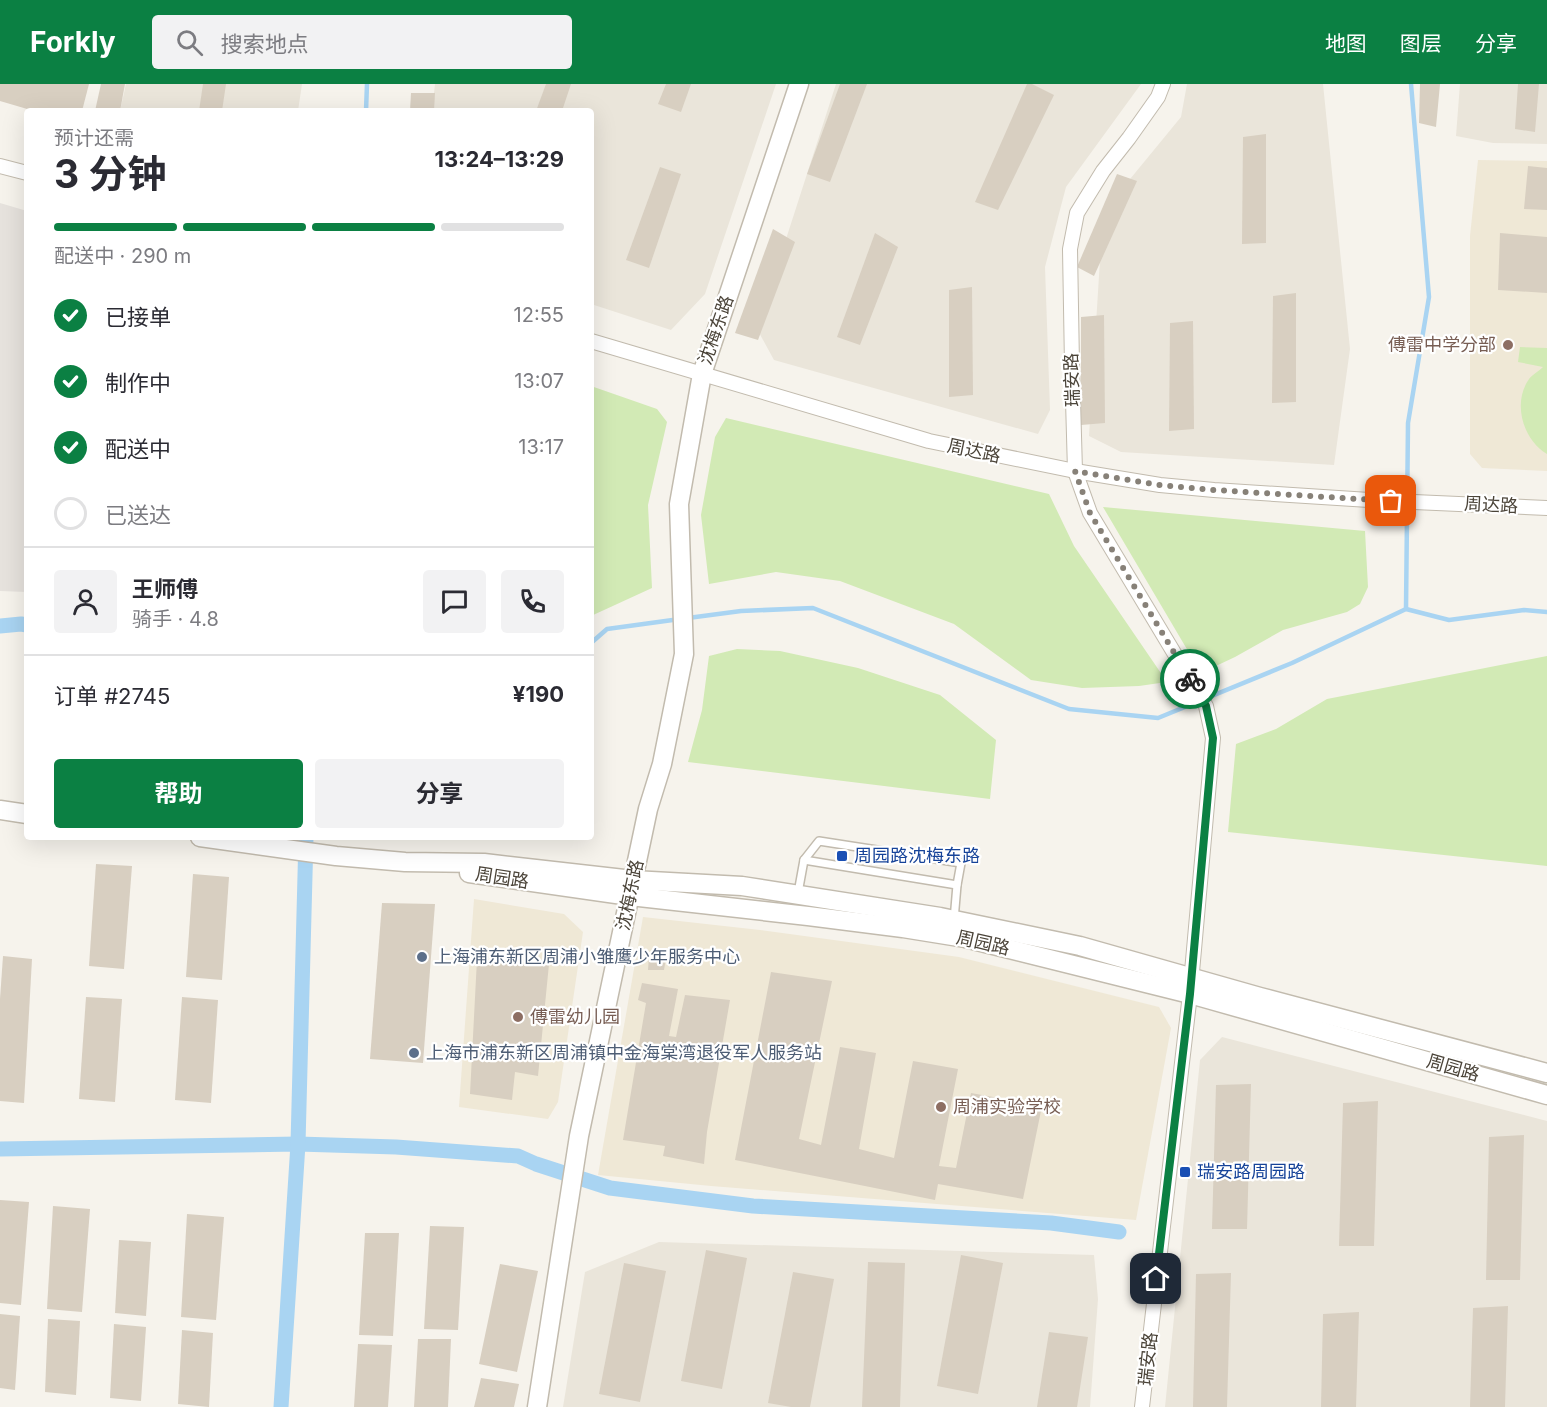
<!DOCTYPE html>
<html lang="zh">
<head>
<meta charset="utf-8">
<style>
  :root { --surface:#fff; --page:#f2f2f3; --text:#2b2b33; --muted:#7c7c81; --line:#e1e1e2; --accent:#0b8043 }
  body { margin:0; font-family:Inter,"Noto Sans SC",sans-serif; background:var(--page); color:var(--text); height:100vh; display:flex; flex-direction:column; font-size:22px; white-space:nowrap }
  * { box-sizing:border-box; margin:0 }
  p { font-size:20px; color:var(--muted) }
  .icon { flex:none; width:33px; height:33px; fill:none; stroke:currentColor; stroke-width:2; stroke-linecap:round; stroke-linejoin:round }
  .map { position:relative; flex:1; overflow:hidden }
  .sheet { position:absolute; left:24px; top:24px; width:570px; height:732px; display:flex; flex-direction:column; background:var(--surface); border-radius:6px; box-shadow:0 6px 24px #0002 }
  .sheet>* { flex:none }
  .pin { position:absolute; display:grid; place-items:center; width:51px; height:51px; color:#fff; margin:-26px; border-radius:12px; box-shadow:0 3px 9px #0006 }
  .courier { position:absolute; display:grid; place-items:center; width:60px; height:60px; margin:-30px; border:4px solid #0b8043; border-radius:50%; background:#fff; color:#222; box-shadow:0 2px 8px #0007 }
  .head em { font-style:normal; font-weight:700 }
  .head div { display:flex; flex-direction:column-reverse }
  .head { display:flex; align-items:center; justify-content:space-between; height:102px; padding:0 30px }
  h1 { font-size:39px; font-weight:700; line-height:45px }
  .bar { display:grid; grid-template-columns:repeat(4,1fr); gap:9px 6px; align-content:center; height:72px; padding:0 30px }
  .bar i { height:8px; border-radius:4px; background:var(--line) }
  .bar .active { background:var(--accent) }
  .bar p { grid-column:span 4 }
  .line { display:flex; align-items:center; gap:15px; padding:0 30px; border-top:2px solid var(--line) }
  .line div { flex:1 }
  .round { display:grid; place-items:center; flex:none; width:63px; height:63px; border-radius:6px; background:var(--page) }
  ol { padding:0 30px; list-style:none }
  li { display:flex; align-items:center; gap:18px; height:66px }
  li p { margin-inline-start:auto }
  li .icon { padding:6px; border-radius:50%; background:var(--accent); color:#fff; stroke-width:4 }
  li:last-child { color:var(--muted) }
  li i { width:33px; height:33px; border:3px solid var(--line); border-radius:50% }
  .action { display:flex; gap:12px; margin-top:auto; padding:12px 30px }
  .action a { flex:1; height:69px; border-radius:6px; background:var(--accent); color:#fff; font-size:24px; font-weight:700; line-height:69px; text-align:center }
  .action a+a { background:var(--page); color:var(--text) }
  header { display:flex; align-items:center; gap:36px; box-sizing:border-box; height:84px; padding:0 30px; background:var(--accent); color:#fff }
  header strong { font-size:28px }
  nav { display:flex; gap:33px; margin-inline-start:auto; font-size:21px }
  .search { width:420px; height:54px; background:var(--page); display:flex; align-items:center; gap:15px; box-sizing:border-box; padding:0 21px; border-radius:6px; color:var(--muted); font-size:22px }
  .map>svg:first-child { display:block }
  .residential { fill:#eae5da }
  .industrial { fill:#e6e2dd }
  .education { fill:#efe8d6 }
  .green { fill:#d2eab5 }
  .lines { fill:none; stroke-linecap:round; stroke-linejoin:round }
  .stream { stroke:#a9d4f2; stroke-width:4.5 }
  .canal { stroke:#a9d4f2; stroke-width:15 }
  .building { fill:#d8cfc1 }
  .service-casing { stroke:#c2bbae; stroke-width:10 }
  .minor-casing { stroke:#c2bbae; stroke-width:16 }
  .tertiary-casing { stroke:#c2bbae; stroke-width:21 }
  .service { stroke:#fff; stroke-width:7 }
  .minor { stroke:#fff; stroke-width:14 }
  .tertiary { stroke:#fff; stroke-width:18 }
  .done { stroke:#878178; stroke-width:6; stroke-dasharray:0 10.8 }
  .route { stroke:#0b8043; stroke-width:8 }
  .education-dot { fill:#8d6e63; stroke:#fff; stroke-width:2 }
  .transit-dot { fill:#1a4fb4; stroke:#fff; stroke-width:2 }
  .service-dot { fill:#5c6f8a; stroke:#fff; stroke-width:2 }
  .labels { text-anchor:middle; stroke-width:4.5; stroke-linejoin:round; paint-order:stroke }
  .street-label { font-size:18px; fill:#4b4439; stroke:#fff }
  .education-label { font-size:18px; fill:#785e54; stroke:#fff; text-anchor:start }
  .transit-label { font-size:18px; fill:#164399; stroke:#fff; text-anchor:start }
  .service-label { font-size:18px; fill:#4e5e75; stroke:#fff; text-anchor:start }
</style>
</head>
<body>
<header>
<strong>Forkly</strong>
<div class="search"><svg class="icon" aria-label="search" viewBox="0 0 24 24"><circle cx="10" cy="10" r="6"/><path d="M15 15l6 6"/></svg>搜索地点</div>
<nav><a>地图</a><a>图层</a><a>分享</a></nav>
</header>
<div class="map">
<svg width="1547" height="1323" viewBox="0 0 1547 1323">
  <rect width="100%" height="100%" fill="#f6f3ec"/>
  <g class="residential">
    <polygon points="126,0 302,0 298,27 120,27"/>
    <polygon points="435,0 776,0 705,210 671,246 591,220 591,27 432,27"/>
    <polygon points="836,0 1141,0 1066,103 1045,183 1050,326 1038,350 774,276 757,245"/>
    <polygon points="1187,0 1323,0 1350,265 1334,381 1121,368 1089,352 1103,128 1181,33"/>
    <polygon points="1460,0 1547,0 1547,60 1493,59 1456,52"/>
    <polygon points="1222,953 1547,1037 1547,1323 1165,1323 1200,976"/>
    <polygon points="659,1158 1094,1171 1098,1215 1090,1323 563,1323 585,1188"/>
  </g>
  <polygon class="industrial" points="0,119 27,127 27,508 0,507"/>
  <g class="education">
    <polygon points="1478,76 1547,77 1547,387 1482,384 1470,370 1470,152"/>
    <polygon points="474,815 564,830 583,848 558,1018 548,1035 459,1023"/>
    <polygon points="643,833 760,846 959,873 1159,923 1171,944 1136,1136 711,1102 598,1091"/>
  </g>
  <g class="green">
    <path d="M1520 263 1547 264V370C1523 356 1512 319 1529 295 1532 291 1539 287 1543 283L1518 278Z"/>
    <polygon points="591,302 657,325 667,338 648,421 652,504 591,532"/>
    <polygon points="726,334 1049,410 1074,462 1167,598 1139,602 1082,604 1031,596 954,540 840,497 776,488 709,500 701,431 715,353"/>
    <polygon points="1103,423 1365,447 1368,503 1360,520 1347,528 1283,546 1235,573 1201,589"/>
    <polygon points="737,565 780,567 858,584 940,611 996,656 990,715 688,678 702,626 709,572"/>
    <polygon points="1547,572 1547,782 1228,748 1236,660 1276,645 1327,615"/>
  </g>
  <g class="lines">
    <g class="stream">
      <polyline points="366,27 367,0"/>
      <polyline points="1406,525 1408,339 1429,213 1411,0"/>
      <polyline points="688,534 741,527 813,524 1069,625 1158,634 1292,579 1406,525 1449,536 1524,526 1547,528"/>
      <polyline points="591,559 607,545 680,535"/>
    </g>
    <g class="canal">
      <polyline points="0,542 21,540 27,541"/>
      <polyline points="0,1065 298,1060 396,1063 518,1072 536,1080 610,1104 753,1122 1051,1139 1119,1148"/>
      <polyline points="281,1323 298,1060 306,753"/>
    </g>
  </g>
  <g class="building">
    <polygon points="0,0 89,0 82,27 34,27 0,17"/>
    <polygon points="101,0 125,0 120,27 95,27"/>
    <polygon points="203,0 226,0 222,27 199,27"/>
    <polygon points="546,0 571,0 562,27 536,27"/>
    <polygon points="666,0 691,0 681,28 658,20"/>
    <polygon points="840,0 867,0 830,98 807,90"/>
    <polygon points="1027,0 1032,0 1054,11 998,126 975,118"/>
    <polygon points="1420,0 1440,0 1436,43 1419,39"/>
    <polygon points="1518,0 1539,0 1535,48 1515,45"/>
    <polygon points="411,9 435,9 434,27 410,27"/>
    <polygon points="1266,50 1266,159 1242,160 1243,53"/>
    <polygon points="1528,82 1547,84 1547,126 1524,125"/>
    <polygon points="660,83 681,90 649,184 626,176"/>
    <polygon points="1117,90 1137,97 1094,192 1077,183"/>
    <polygon points="773,145 795,158 758,256 735,249"/>
    <polygon points="875,149 898,163 860,261 837,253"/>
    <polygon points="1500,149 1547,153 1547,209 1498,206"/>
    <polygon points="972,203 973,311 949,313 949,206"/>
    <polygon points="1296,209 1296,318 1272,319 1273,212"/>
    <polygon points="1104,231 1105,339 1081,341 1081,233"/>
    <polygon points="1193,237 1194,345 1169,347 1170,239"/>
    <polygon points="96,780 132,782 124,885 89,882"/>
    <polygon points="193,790 229,793 222,896 186,893"/>
    <polygon points="382,819 435,820 423,979 370,975"/>
    <polygon points="3,872 32,875 24,1019 0,1017 0,915"/>
    <polygon points="649,872 666,874 664,886 648,886"/>
    <polygon points="477,875 549,880 538,992 515,988 512,1016 470,1010"/>
    <polygon points="771,888 832,897 799,1055 821,1061 840,963 876,969 859,1065 894,1074 913,977 958,985 939,1082 956,1084 971,1009 1042,1022 1023,1115 938,1100 935,1116 735,1076"/>
    <polygon points="642,899 678,905 669,952 676,953 685,911 730,916 707,1048 704,1080 663,1072 665,1062 623,1056 646,919 638,916"/>
    <polygon points="86,913 122,915 115,1018 79,1015"/>
    <polygon points="182,913 218,916 211,1019 175,1016"/>
    <polygon points="1251,1000 1247,1145 1212,1145 1216,1001"/>
    <polygon points="1378,1017 1374,1162 1339,1162 1343,1019"/>
    <polygon points="1524,1051 1520,1196 1486,1196 1489,1053"/>
    <polygon points="0,1116 29,1118 21,1221 0,1219"/>
    <polygon points="53,1122 90,1125 82,1228 47,1225"/>
    <polygon points="187,1130 224,1133 216,1236 181,1233"/>
    <polygon points="430,1142 464,1143 458,1246 424,1245"/>
    <polygon points="365,1149 399,1149 393,1252 359,1251"/>
    <polygon points="119,1156 151,1158 146,1232 115,1229"/>
    <polygon points="706,1166 747,1174 722,1305 681,1297"/>
    <polygon points="961,1171 1003,1179 978,1310 937,1302"/>
    <polygon points="868,1178 905,1179 900,1323 862,1323"/>
    <polygon points="624,1179 666,1187 640,1318 599,1310"/>
    <polygon points="500,1180 538,1187 517,1288 479,1280"/>
    <polygon points="793,1188 834,1195 810,1323 791,1323 768,1319"/>
    <polygon points="1231,1189 1227,1323 1193,1323 1196,1190"/>
    <polygon points="1508,1222 1505,1323 1470,1323 1473,1224"/>
    <polygon points="1359,1228 1356,1323 1321,1323 1323,1230"/>
    <polygon points="0,1230 20,1232 15,1306 0,1304"/>
    <polygon points="48,1235 80,1237 76,1311 45,1308"/>
    <polygon points="114,1240 146,1243 141,1317 110,1314"/>
    <polygon points="182,1246 213,1249 209,1323 178,1320"/>
    <polygon points="1049,1248 1088,1253 1077,1323 1037,1323"/>
    <polygon points="418,1255 451,1255 448,1323 414,1323"/>
    <polygon points="358,1260 392,1261 388,1323 354,1323"/>
    <polygon points="481,1294 519,1300 514,1323 474,1323"/>
  </g>
  <g class="lines">
    <g class="service-casing">
      <g id="service">
        <polyline points="804,776 957,801"/>
        <polyline points="798,809 804,776 819,757 961,779 957,801 954,836"/>
      </g>
    </g>
    <g class="minor-casing">
      <g id="minor">
        <polyline points="0,82 27,89"/>
        <polyline points="591,257 929,357 1075,387 1160,401 1214,406 1369,416 1547,424"/>
        <polyline points="1142,1323 1190,910 1213,654 1206,622 1090,429 1075,387 1072,281 1070,165 1077,129 1103,87 1129,54 1158,13 1163,0"/>
      </g>
    </g>
    <g class="tertiary-casing">
      <g id="tertiary">
        <polyline points="0,726 27,730"/>
        <polyline points="200,753 336,772 405,778 484,779 633,796 742,802 940,833 1080,862 1260,913 1547,989"/>
        <polyline points="469,789 630,812 808,832 903,844 965,854 1190,910 1547,1011"/>
        <polyline points="537,1323 579,1052 648,725 662,680 684,570 679,420 702,290 799,0"/>
      </g>
    </g>
    <use href="#service" class="service"/>
    <use href="#minor" class="minor"/>
    <use href="#tertiary" class="tertiary"/>
  </g>
  <g class="lines">
    <polyline class="done" points="1190,595 1090,429 1075,387 1160,401 1214,406 1391,417"/>
    <polyline class="route" points="1156,1195 1190,910 1213,654 1206,622 1190,595"/>
  </g>
  <g class="education-dot">
    <circle cx="1508" cy="261" r="6"/>
    <circle cx="518" cy="933" r="6"/>
    <circle cx="941" cy="1023" r="6"/>
  </g>
  <g class="transit-dot">
    <rect x="836" y="766" width="12" height="12" rx="3"/>
    <rect x="1179" y="1082" width="12" height="12" rx="3"/>
  </g>
  <g class="service-dot">
    <circle cx="422" cy="873" r="6"/>
    <circle cx="414" cy="969" r="6"/>
  </g>
  <g class="labels">
    <g class="street-label">
      <text transform="translate(716 246) rotate(-71)" y="6">沈梅东路</text>
      <text transform="translate(1072 296) rotate(-92)" y="6">瑞安路</text>
      <text transform="translate(974 367) rotate(12)" y="6">周达路</text>
      <text transform="translate(1491 421) rotate(3)" y="6">周达路</text>
      <text transform="translate(502 794) rotate(9)" y="6">周园路</text>
      <text transform="translate(630 811) rotate(-78)" y="6">沈梅东路</text>
      <text transform="translate(983 859) rotate(13)" y="6">周园路</text>
      <text transform="translate(1453 984) rotate(16)" y="6">周园路</text>
      <text transform="translate(1148 1275) rotate(-84)" y="6">瑞安路</text>
    </g>
    <g class="education-label">
      <text x="1496" y="267" text-anchor="end">傅雷中学分部</text>
      <text x="530" y="939">傅雷幼儿园</text>
      <text x="953" y="1029">周浦实验学校</text>
    </g>
    <g class="transit-label">
      <text x="854" y="778">周园路沈梅东路</text>
      <text x="1197" y="1094">瑞安路周园路</text>
    </g>
    <g class="service-label">
      <text x="434" y="879">上海浦东新区周浦小雏鹰少年服务中心</text>
      <text x="426" y="975">上海市浦东新区周浦镇中金海棠湾退役军人服务站</text>
    </g>
  </g>
</svg>
<div class="pin" style="left:1391px;top:417px;background:#ea580c"><svg class="icon" aria-label="bag" viewBox="0 0 24 24"><path d="M5 8h14l-1 12H6zM9 8a3 3 0 0 1 6 0"/></svg></div>
<div class="pin" style="left:1156px;top:1195px;background:#1f2937"><svg class="icon" aria-label="home" viewBox="0 0 24 24"><path d="M3 11l9-7 9 7M6 9v11h12V9"/></svg></div>
<div class="courier" style="left:1190px;top:595px"><svg class="icon" aria-label="bike" viewBox="0 0 24 24"><circle cx="6" cy="16" r="4"/><circle cx="18" cy="16" r="4"/><path d="M6 16l4-8h5l3 8M10 8l3 8H6M13 5h3"/></svg></div>
<section class="sheet">
<div class="head"><div><h1>3 分钟</h1><p>预计还需</p></div><em>13:24–13:29</em></div>
<div class="bar"><i class="active"></i><i class="active"></i><i class="active"></i><i></i><p>配送中 · 290 m</p></div>
<ol>
<li><svg class="icon" aria-label="check" viewBox="0 0 24 24"><path d="M5 12l5 5 9-10"/></svg>已接单<p>12:55</p></li>
<li><svg class="icon" aria-label="check" viewBox="0 0 24 24"><path d="M5 12l5 5 9-10"/></svg>制作中<p>13:07</p></li>
<li><svg class="icon" aria-label="check" viewBox="0 0 24 24"><path d="M5 12l5 5 9-10"/></svg>配送中<p>13:17</p></li>
<li><i></i>已送达</li>
</ol>
<div class="line" style="height:108px"><a class="round"><svg class="icon" aria-label="person" viewBox="0 0 24 24"><circle cx="12" cy="8" r="4"/><path d="M4 21q1-7 8-7t8 7"/></svg></a><div><b>王师傅</b><p>骑手 · 4.8</p></div><a class="round"><svg class="icon" aria-label="chat" viewBox="0 0 24 24"><path d="M4 5h16v11H9l-5 4z"/></svg></a><a class="round"><svg class="icon" aria-label="phone" viewBox="0 0 24 24"><path d="M5 4h4l2 5-3 2q2 4 5 5l2-3 5 2v4C11 20 4 13 5 4z"/></svg></a></div>
<div class="line" style="height:78px"><div>订单 #2745</div><b>¥190</b></div>
<div class="action"><a>帮助</a><a>分享</a></div>
</section>
</div>
</body>
</html>
